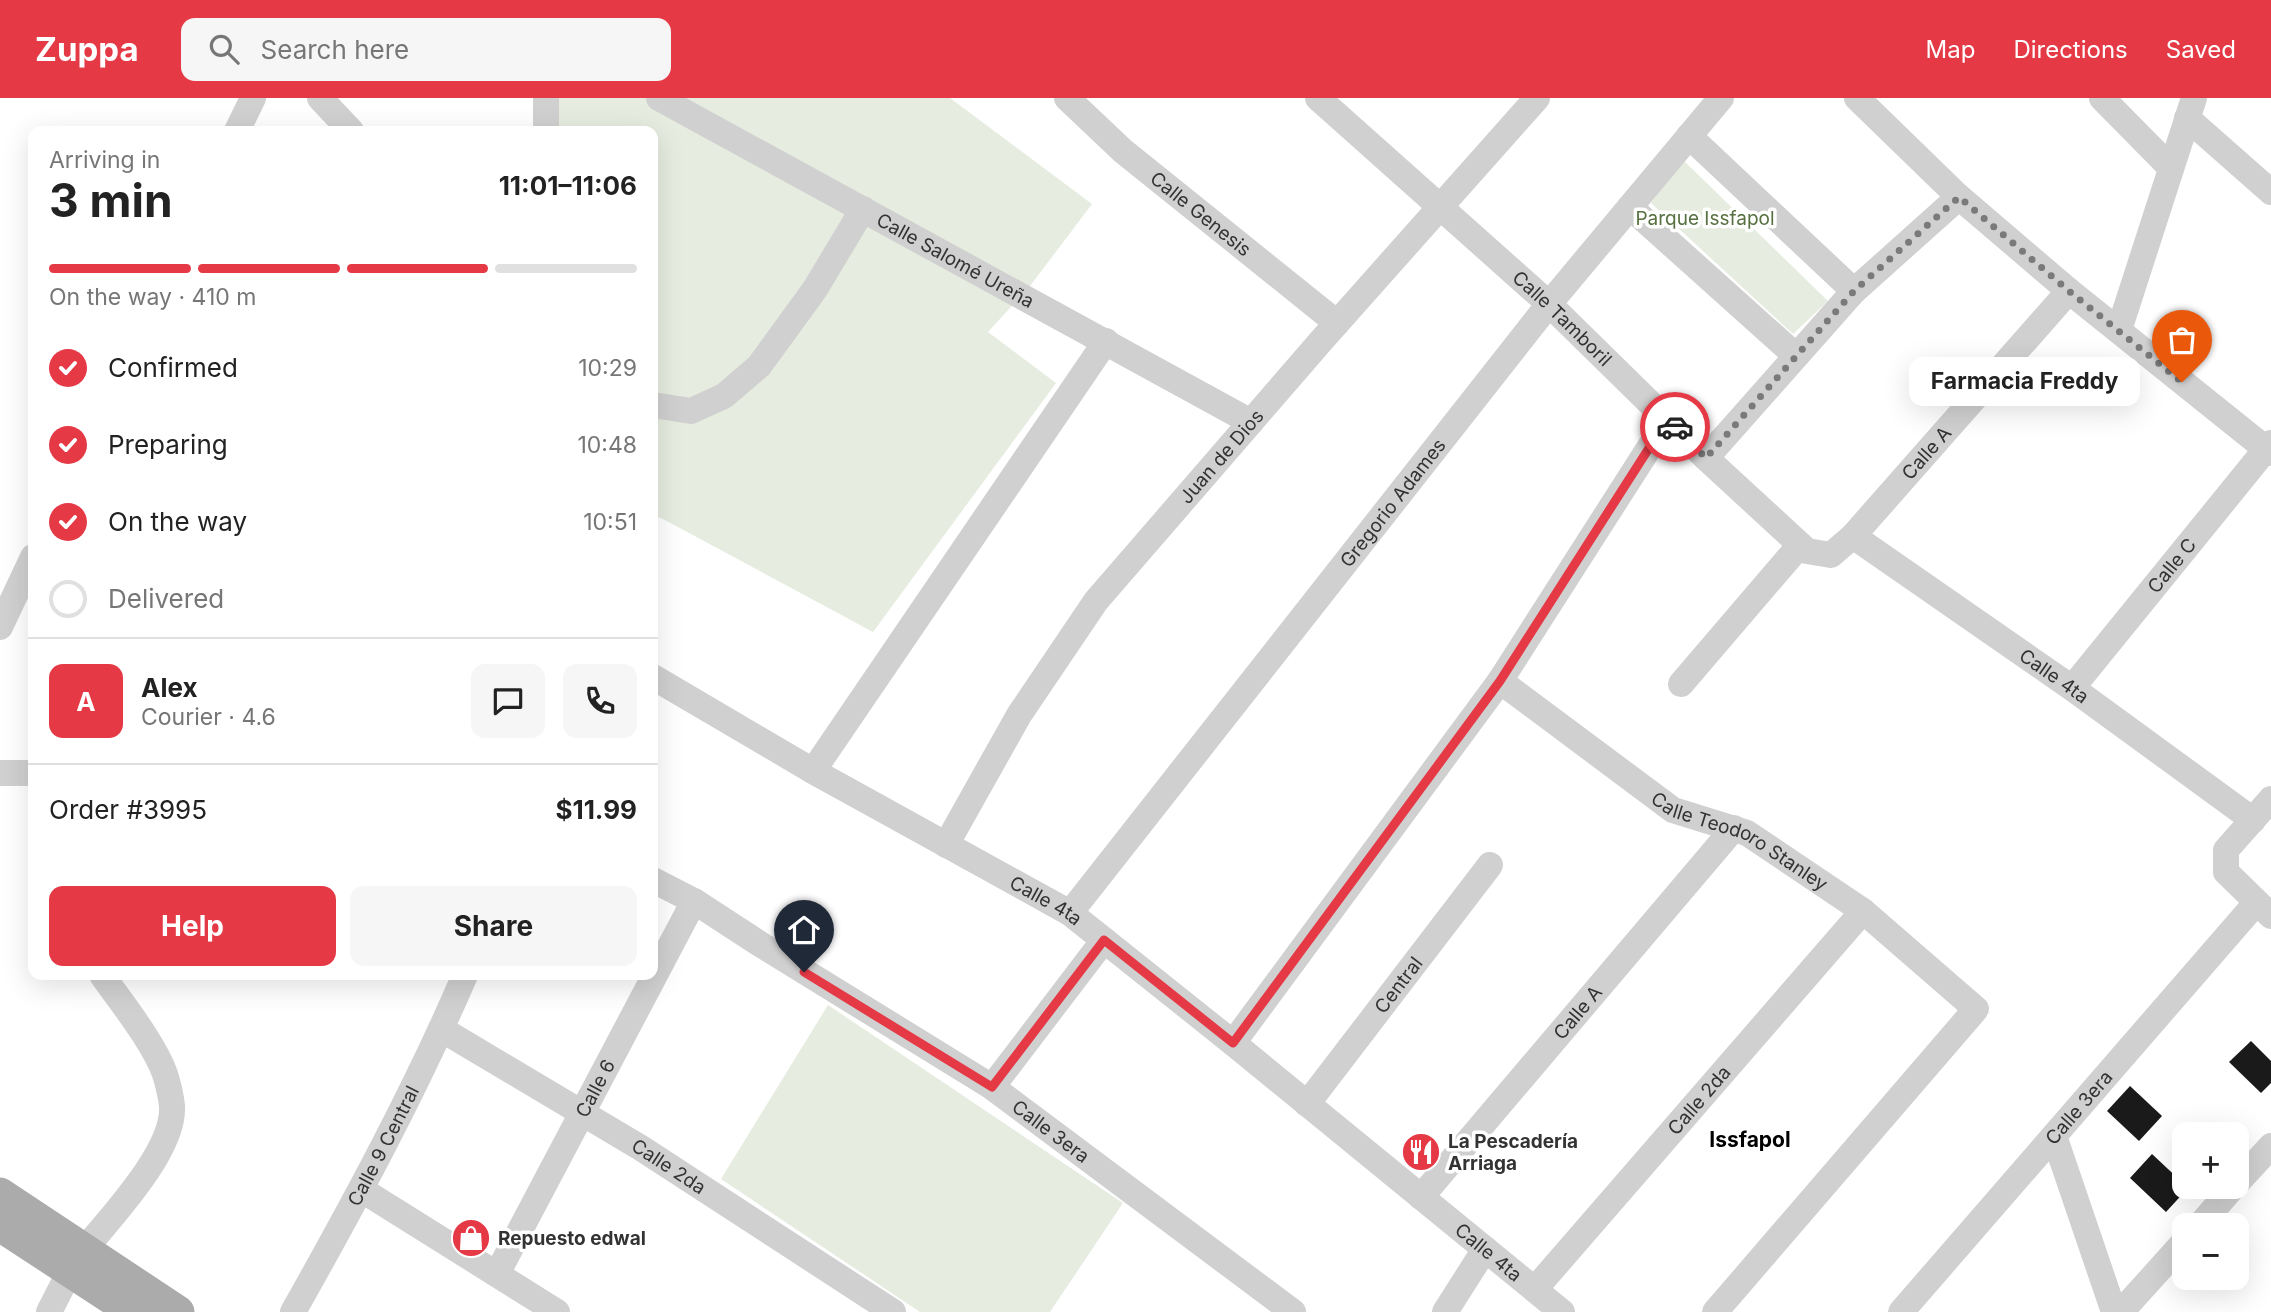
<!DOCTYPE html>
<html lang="en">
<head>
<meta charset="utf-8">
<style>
  :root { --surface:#fff; --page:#f6f6f6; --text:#222; --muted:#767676; --line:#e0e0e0; --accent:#e63946 }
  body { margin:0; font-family:Inter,sans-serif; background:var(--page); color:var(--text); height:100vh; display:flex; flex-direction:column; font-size:26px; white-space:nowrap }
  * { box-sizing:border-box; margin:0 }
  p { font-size:23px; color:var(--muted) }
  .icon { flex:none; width:38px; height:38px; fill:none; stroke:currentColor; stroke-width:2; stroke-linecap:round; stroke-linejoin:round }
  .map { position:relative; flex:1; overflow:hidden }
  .drawer { position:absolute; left:28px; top:28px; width:630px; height:854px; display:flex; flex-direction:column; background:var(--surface); border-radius:14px; box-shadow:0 7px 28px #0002 }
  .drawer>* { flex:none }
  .buttons { position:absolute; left:2172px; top:1024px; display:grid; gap:14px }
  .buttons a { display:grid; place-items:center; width:77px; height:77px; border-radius:14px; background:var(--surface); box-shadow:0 7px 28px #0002; font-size:35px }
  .pin { position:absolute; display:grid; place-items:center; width:60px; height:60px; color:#fff; margin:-72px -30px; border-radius:50% 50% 50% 0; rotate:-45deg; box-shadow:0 0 7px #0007 }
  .pin .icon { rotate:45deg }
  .courier { position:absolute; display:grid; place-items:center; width:70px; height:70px; margin:-35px; border:5px solid #e63946; border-radius:50%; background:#fff; color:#222; box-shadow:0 2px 9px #0007 }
  .bubble { position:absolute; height:49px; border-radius:14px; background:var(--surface); box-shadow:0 7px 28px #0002; font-size:23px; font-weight:700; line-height:49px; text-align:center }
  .head em { font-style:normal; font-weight:700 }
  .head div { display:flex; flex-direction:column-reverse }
  .head { display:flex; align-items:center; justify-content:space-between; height:119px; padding:0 21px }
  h1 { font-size:46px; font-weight:700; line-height:52px }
  .bar { display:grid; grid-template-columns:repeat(4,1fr); gap:10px 7px; align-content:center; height:84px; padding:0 21px }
  .bar i { height:9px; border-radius:5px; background:var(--line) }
  .bar .selected { background:var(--accent) }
  .bar p { grid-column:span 4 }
  .line { display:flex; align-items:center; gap:18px; padding:0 21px; border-top:2px solid var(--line) }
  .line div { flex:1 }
  .round { display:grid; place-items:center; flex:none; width:74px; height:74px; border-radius:14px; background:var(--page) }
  ol { padding:0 21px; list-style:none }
  li { display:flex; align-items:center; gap:21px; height:77px }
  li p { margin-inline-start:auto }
  li .icon { padding:7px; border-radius:50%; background:var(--accent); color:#fff; stroke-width:4 }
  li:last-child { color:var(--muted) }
  li i { width:38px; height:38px; border:4px solid var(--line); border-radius:50% }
  .button { display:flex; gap:14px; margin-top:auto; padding:14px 21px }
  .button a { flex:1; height:80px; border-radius:14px; background:var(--accent); color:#fff; font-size:28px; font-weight:700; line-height:80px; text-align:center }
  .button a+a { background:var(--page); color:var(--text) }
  header { display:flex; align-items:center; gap:42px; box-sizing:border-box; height:98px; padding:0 35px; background:var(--accent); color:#fff }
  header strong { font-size:33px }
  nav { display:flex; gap:38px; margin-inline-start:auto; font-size:24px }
  .search { width:490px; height:63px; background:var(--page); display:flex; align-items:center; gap:18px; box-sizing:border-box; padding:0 24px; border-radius:14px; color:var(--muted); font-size:26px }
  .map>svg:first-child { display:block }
  .green { fill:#e6ecdf }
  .building { fill:#1a1a1a }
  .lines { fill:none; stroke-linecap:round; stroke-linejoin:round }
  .minor { stroke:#d0d0d0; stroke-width:26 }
  .major { stroke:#ababab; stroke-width:33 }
  .done { stroke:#7a7a7a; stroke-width:7; stroke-dasharray:0 12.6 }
  .route { stroke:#e63946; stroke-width:9 }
  .labels { text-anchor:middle; stroke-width:7; stroke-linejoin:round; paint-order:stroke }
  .street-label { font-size:19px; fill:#333; stroke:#fff }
  .park-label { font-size:19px; fill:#56703f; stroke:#fff }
  .poi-label { font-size:19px; font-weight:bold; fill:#333; stroke:#fff; text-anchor:start }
  .neighbourhood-label { font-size:21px; font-weight:bold; fill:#000; stroke:#fff }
</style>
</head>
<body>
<header>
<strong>Zuppa</strong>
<div class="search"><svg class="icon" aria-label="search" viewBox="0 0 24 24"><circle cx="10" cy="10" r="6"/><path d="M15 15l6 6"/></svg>Search here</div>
<nav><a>Map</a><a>Directions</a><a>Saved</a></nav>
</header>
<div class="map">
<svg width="2271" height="1214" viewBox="0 0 2271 1214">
  <rect width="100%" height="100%" fill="#fff"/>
  <g class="green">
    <polygon points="556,0 950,0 1092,106 1030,188 988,234 1056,285 873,534 663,421 653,417 653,33 557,33"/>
    <polygon points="1682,61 1828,203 1793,236 1651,105"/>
    <polygon points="828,907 1123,1105 1050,1214 920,1214 721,1081"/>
  </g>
  <g class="building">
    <polygon points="2251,943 2271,963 2271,985 2261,995 2229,964"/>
    <polygon points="2130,988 2162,1018 2139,1043 2107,1013"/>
    <polygon points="2152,1056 2184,1086 2184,1088 2188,1090 2166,1114 2130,1080"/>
  </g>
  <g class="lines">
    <g class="minor">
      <polyline points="320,0 351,33"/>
      <polyline points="546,0 546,33"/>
      <path id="s1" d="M659 0 1251 324"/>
      <path id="s2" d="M1067 0 1123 53 1337 225"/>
      <path id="s3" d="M1318 0 1549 206 1706 360 1807 453 1831 457 1853 438 2069 193"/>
      <polyline points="1857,0 1959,99 2069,193 2271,355"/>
      <polyline points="2102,0 2171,70"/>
      <polyline points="2187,20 2271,94"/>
      <polyline points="237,33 253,0"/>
      <polyline points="1689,38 1854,193"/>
      <polyline points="1630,109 1796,258"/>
      <polyline points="2119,232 2194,0"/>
      <polyline points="653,307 691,313 724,298 759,268 815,191 863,111"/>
      <polyline points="1706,360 1854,193 1959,99"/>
      <path id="s4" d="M1853 438 2072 590 2253 722"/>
      <polyline points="0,529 33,459"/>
      <path id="s5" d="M653 579 813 673 1070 815 1233 945 1562 1214"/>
      <path id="s6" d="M1500 583 1673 712 1747 735 1863 813 1976 911 1715 1214"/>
      <polyline points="1681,586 1800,447"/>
      <path id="s7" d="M2072 590 2271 345"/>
      <polyline points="813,673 1106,243"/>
      <polyline points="0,675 33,675"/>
      <polyline points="2271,701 2226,752 2226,774 2271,818"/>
      <path id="s8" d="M946 747 1019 617 1096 503 1321 243 1537 0"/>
      <path id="s9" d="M653 782 694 803 760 846 992 989 1293 1214"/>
      <path id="s10" d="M1070 815 1549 206 1721 0"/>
      <path id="s11" d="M441 931 641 1050 893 1214"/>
      <polyline points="1233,945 1500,583 1667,322"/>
      <polyline points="992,989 1104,842"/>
      <path id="s12" d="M1307 1006 1490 767"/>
      <polyline points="2054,1038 2114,1214"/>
      <polyline points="2236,1086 2271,1048"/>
      <polyline points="362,1092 557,1214"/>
      <path id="s13" d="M1421 1099 1734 730"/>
      <polyline points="2200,1127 2234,1088"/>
      <path d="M84 1152C111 1119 175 1052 172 1008 171 998 168 986 165 976 154 945 121 904 102 877"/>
      <path id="s14" d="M497 1176 694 803"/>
      <path id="s15" d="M1535 1191 1863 813"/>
      <polyline points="49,1214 70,1173"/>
      <path id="s16" d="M293 1214C355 1104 415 993 465 877"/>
      <polyline points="1445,1214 1485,1151"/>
      <path id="s17" d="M1901 1214 2256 805"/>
      <polyline points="2121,1214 2184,1144"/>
    </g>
    <g class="major">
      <polyline points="0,1096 178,1214"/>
      <polyline points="0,1127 133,1214"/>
    </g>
  </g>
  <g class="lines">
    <polyline class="done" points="1675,329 1706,360 1854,193 1959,99 2069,193 2182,284"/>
    <polyline class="route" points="804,874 992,989 1104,842 1233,945 1500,583 1667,322 1675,329"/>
  </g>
  <defs>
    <g id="restaurant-disc" transform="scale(2.0125)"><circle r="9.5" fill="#e63946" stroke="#fff"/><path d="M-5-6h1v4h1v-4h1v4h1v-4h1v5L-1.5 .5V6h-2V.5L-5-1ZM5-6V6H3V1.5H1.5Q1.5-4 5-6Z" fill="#fff"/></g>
    <g id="shop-disc" transform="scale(2.0125)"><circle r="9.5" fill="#e63946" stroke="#fff"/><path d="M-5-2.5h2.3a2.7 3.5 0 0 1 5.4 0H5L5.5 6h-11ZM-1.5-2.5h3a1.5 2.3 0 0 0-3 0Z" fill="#fff"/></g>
  </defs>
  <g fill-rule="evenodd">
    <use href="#restaurant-disc" x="1421" y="1054"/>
    <use href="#shop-disc" x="471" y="1140"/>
  </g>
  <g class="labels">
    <g class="street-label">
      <text dy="7" stroke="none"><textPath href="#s2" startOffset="177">Calle Genesis</textPath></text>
      <text dy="7" stroke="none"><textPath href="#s1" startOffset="338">Calle Salomé Ureña</textPath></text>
      <text dy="7" stroke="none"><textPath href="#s3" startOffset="329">Calle Tamboril</textPath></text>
      <text dy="7" stroke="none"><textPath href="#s3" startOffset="831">Calle A</textPath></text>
      <text dy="7" stroke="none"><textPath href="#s8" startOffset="478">Juan de Dios</textPath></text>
      <text dy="7" stroke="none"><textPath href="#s10" startOffset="522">Gregorio Adames</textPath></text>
      <text dy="7" stroke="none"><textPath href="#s7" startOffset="158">Calle C</textPath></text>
      <text dy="7" stroke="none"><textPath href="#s4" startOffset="245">Calle 4ta</textPath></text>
      <text dy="7" stroke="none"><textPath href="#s6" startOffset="290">Calle Teodoro Stanley</textPath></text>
      <text dy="7" stroke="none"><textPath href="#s5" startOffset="452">Calle 4ta</textPath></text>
      <text dy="7" stroke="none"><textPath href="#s12" startOffset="150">Central</textPath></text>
      <text dy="7" stroke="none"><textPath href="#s13" startOffset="242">Calle A</textPath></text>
      <text dy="7" stroke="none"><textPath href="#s14" startOffset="210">Calle 6</textPath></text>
      <text dy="7" stroke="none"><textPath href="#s15" startOffset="250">Calle 2da</textPath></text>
      <text dy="7" stroke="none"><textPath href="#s17" startOffset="271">Calle 3era</textPath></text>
      <text dy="7" stroke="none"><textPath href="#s9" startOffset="471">Calle 3era</textPath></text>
      <text dy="7" stroke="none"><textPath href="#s16" startOffset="189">Calle 9 Central</textPath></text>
      <text dy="7" stroke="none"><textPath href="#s11" startOffset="266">Calle 2da</textPath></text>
      <text dy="7" stroke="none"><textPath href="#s5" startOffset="1018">Calle 4ta</textPath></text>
    </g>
    <g class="park-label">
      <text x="1705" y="127">Parque Issfapol</text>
    </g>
    <g class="poi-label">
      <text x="1448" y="1050">La Pescadería<tspan x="1448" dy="22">Arriaga</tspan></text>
      <text x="498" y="1147">Repuesto edwal</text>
    </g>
    <g class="neighbourhood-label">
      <text x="1750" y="1049">Issfapol</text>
    </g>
  </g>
</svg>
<div class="buttons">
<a>+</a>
<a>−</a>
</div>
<div class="pin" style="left:2182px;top:284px;background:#ea580c"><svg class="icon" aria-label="bag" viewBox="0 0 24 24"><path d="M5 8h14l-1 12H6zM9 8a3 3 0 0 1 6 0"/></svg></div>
<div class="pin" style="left:804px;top:874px;background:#1f2937"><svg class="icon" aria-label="home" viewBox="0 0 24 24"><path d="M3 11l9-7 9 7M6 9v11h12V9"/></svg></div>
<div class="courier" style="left:1675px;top:329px"><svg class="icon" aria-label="car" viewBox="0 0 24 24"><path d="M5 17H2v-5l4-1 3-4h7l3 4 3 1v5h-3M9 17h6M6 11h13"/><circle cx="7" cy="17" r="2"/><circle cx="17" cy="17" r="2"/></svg></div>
<div class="bubble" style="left:1909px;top:259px;width:231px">Farmacia Freddy</div>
<section class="drawer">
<div class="head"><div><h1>3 min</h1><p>Arriving in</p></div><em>11:01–11:06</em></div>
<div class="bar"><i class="selected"></i><i class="selected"></i><i class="selected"></i><i></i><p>On the way · 410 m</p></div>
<ol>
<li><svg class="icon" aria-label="check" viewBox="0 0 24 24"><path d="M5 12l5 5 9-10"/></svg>Confirmed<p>10:29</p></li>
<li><svg class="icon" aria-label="check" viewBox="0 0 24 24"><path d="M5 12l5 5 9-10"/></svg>Preparing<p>10:48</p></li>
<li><svg class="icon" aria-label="check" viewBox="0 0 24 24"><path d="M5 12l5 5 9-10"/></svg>On the way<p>10:51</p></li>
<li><i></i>Delivered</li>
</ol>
<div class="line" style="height:126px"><b class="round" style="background:var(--accent);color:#fff">A</b><div><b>Alex</b><p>Courier · 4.6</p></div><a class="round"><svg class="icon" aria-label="chat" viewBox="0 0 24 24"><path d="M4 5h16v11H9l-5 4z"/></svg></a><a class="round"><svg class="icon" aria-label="phone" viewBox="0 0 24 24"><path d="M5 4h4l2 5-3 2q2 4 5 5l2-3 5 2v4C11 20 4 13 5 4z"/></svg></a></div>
<div class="line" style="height:91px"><div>Order #3995</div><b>$11.99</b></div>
<div class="button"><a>Help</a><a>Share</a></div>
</section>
</div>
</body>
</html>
